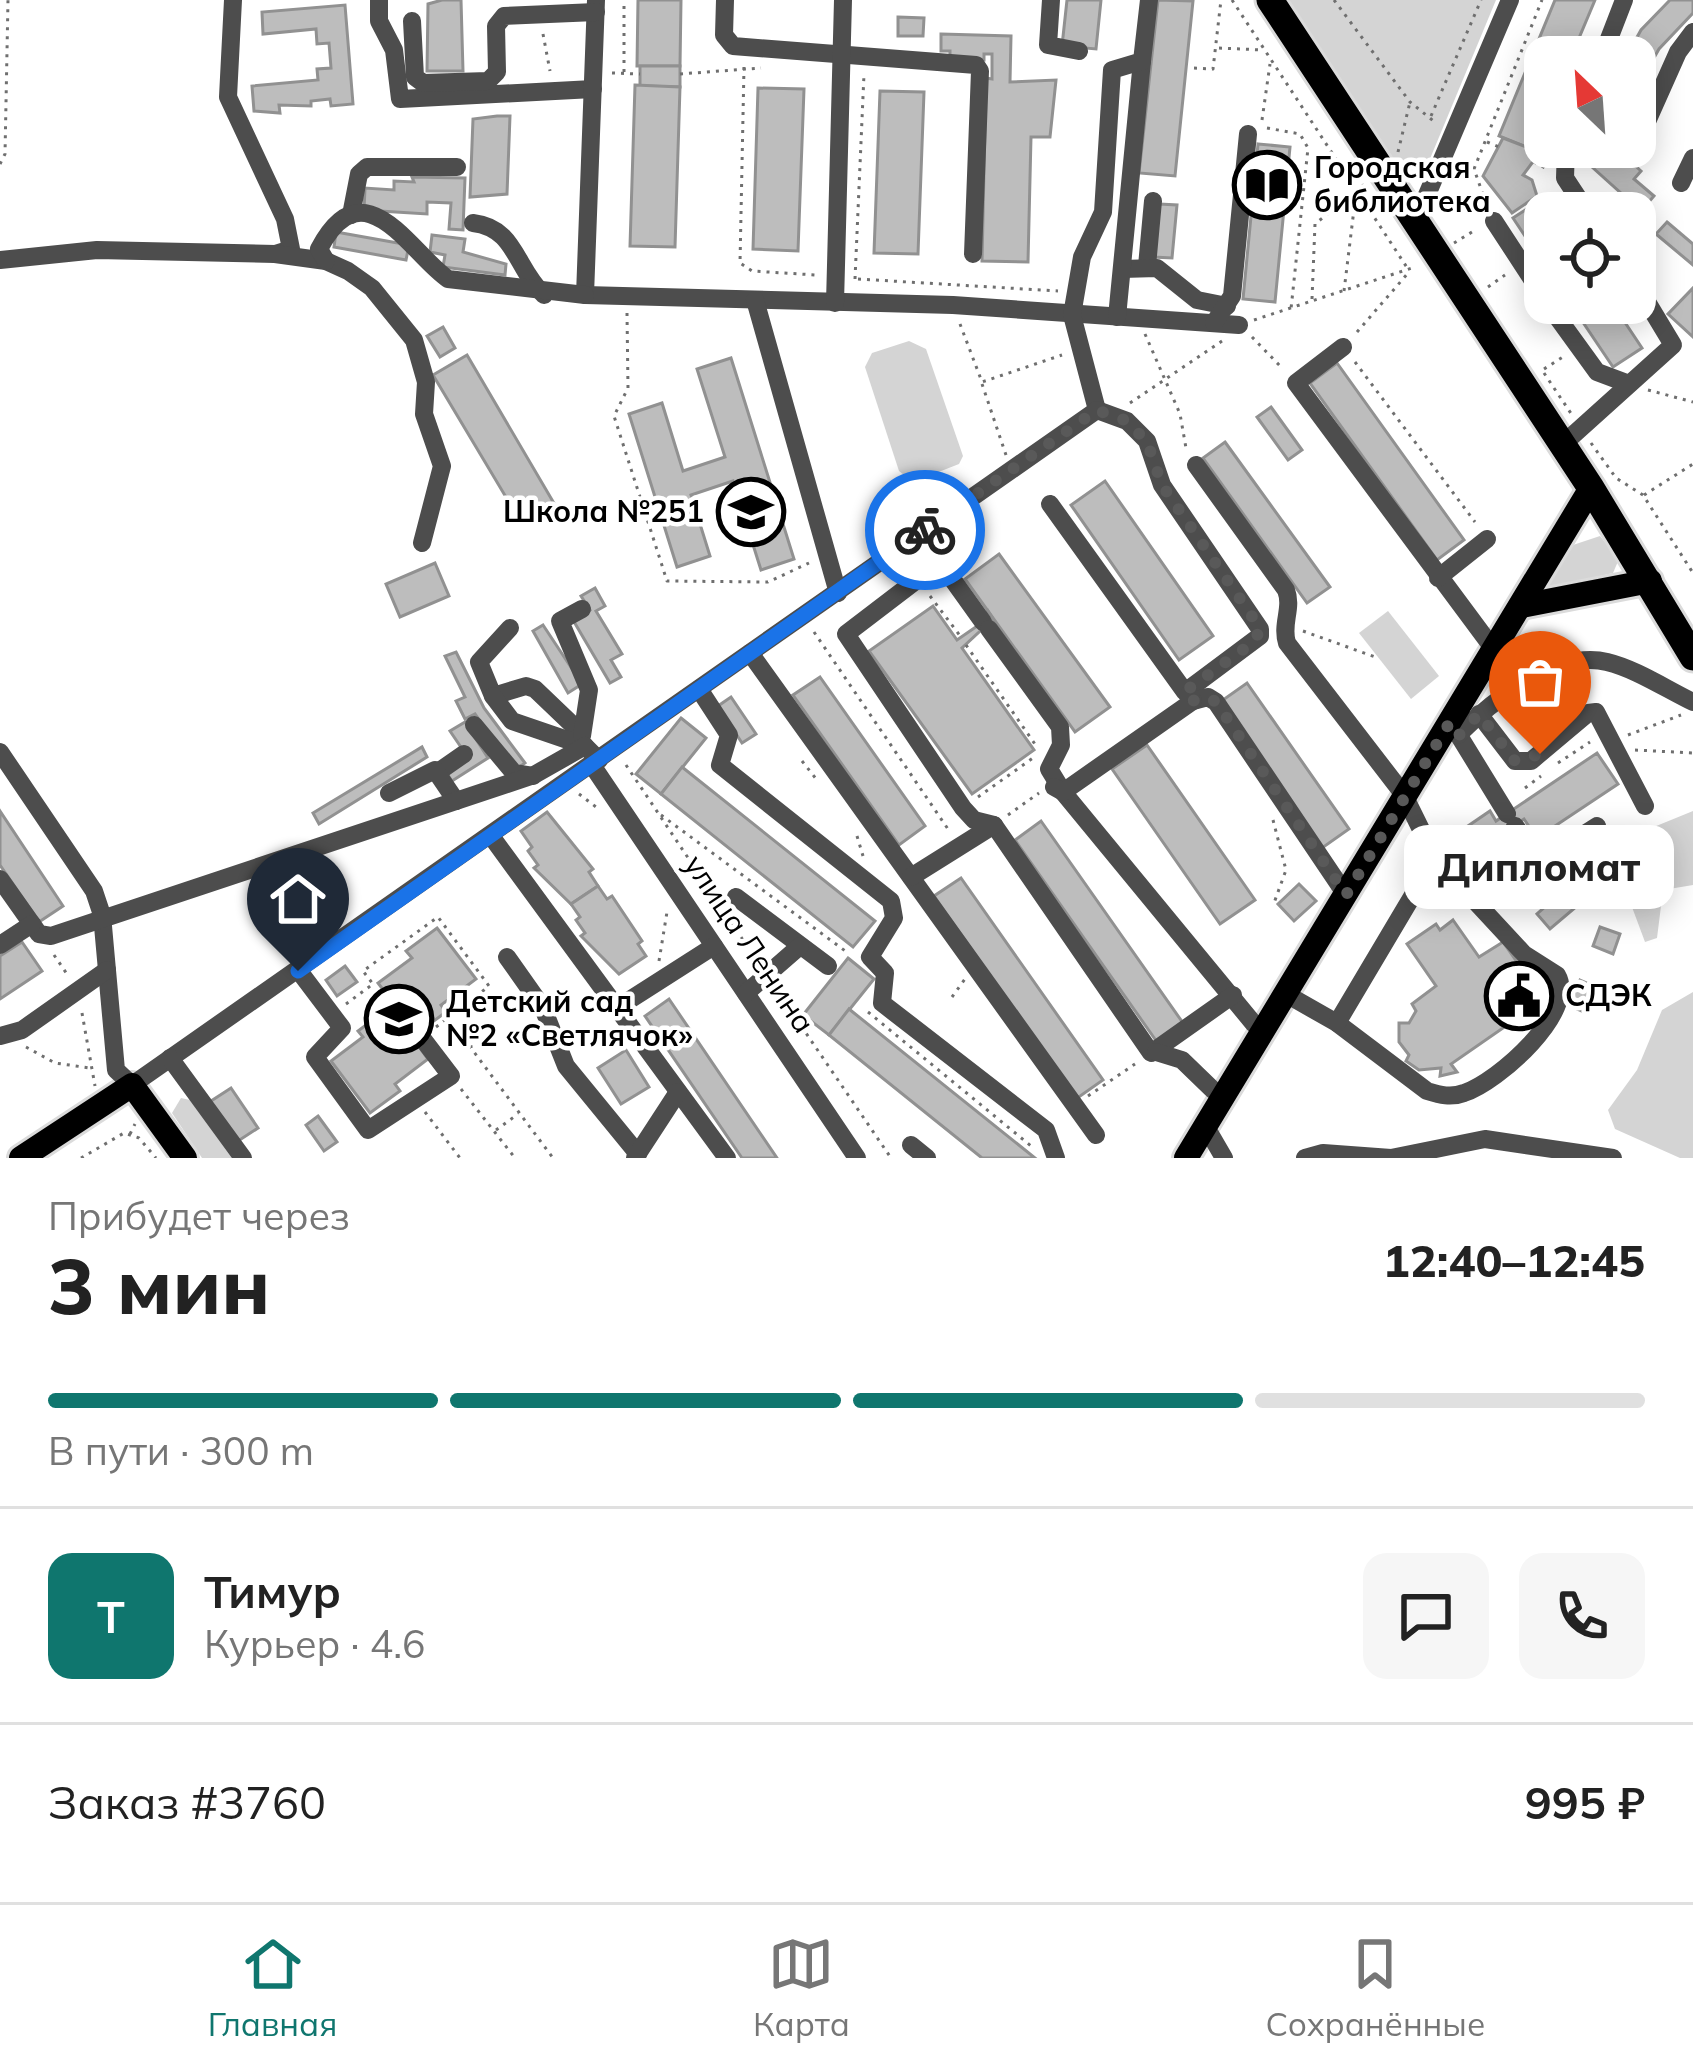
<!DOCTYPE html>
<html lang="ru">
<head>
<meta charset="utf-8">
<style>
  :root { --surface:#fff; --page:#f6f6f6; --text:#222; --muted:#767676; --line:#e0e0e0; --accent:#0f766e }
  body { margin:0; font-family:Mulish,sans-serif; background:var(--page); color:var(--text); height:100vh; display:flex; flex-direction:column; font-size:45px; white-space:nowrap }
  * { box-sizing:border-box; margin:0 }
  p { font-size:39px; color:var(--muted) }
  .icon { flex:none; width:66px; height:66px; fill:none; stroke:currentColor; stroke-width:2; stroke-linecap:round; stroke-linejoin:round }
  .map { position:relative; height:1158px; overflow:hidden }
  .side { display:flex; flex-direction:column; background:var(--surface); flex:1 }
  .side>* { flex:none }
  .needle { width:78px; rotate:335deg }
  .fabs { position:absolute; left:1524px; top:36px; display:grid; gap:24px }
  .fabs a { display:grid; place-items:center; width:132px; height:132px; border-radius:24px; background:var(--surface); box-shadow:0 6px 30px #0003; font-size:60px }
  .pin { position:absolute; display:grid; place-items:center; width:102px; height:102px; color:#fff; margin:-123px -51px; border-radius:50% 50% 50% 0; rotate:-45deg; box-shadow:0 0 12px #0007 }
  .pin .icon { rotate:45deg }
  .courier { position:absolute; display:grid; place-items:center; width:120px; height:120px; margin:-60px; border:9px solid #1a73e8; border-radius:50%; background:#fff; color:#222; box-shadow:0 3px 15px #0007 }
  .bubble { position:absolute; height:84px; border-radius:24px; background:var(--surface); box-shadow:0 6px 30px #0003; font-size:39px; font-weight:800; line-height:84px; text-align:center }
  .summary em { font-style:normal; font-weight:800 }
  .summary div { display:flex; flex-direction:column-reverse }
  .summary { display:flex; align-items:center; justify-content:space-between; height:204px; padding:0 48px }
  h1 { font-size:78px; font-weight:800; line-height:90px }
  .bar { display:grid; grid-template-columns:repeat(4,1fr); gap:18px 12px; align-content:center; height:144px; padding:0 48px }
  .bar i { height:15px; border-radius:9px; background:var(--line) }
  .bar .on { background:var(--accent) }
  .bar p { grid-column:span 4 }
  .line { display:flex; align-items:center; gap:30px; padding:0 48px; border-top:3px solid var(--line) }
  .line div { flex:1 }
  .round { display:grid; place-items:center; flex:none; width:126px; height:126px; border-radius:24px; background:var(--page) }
  .menu { display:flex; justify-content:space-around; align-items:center; height:168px; border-top:3px solid var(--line); background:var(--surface); font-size:33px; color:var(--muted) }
  .menu a { display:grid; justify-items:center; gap:6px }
  .menu .on { color:var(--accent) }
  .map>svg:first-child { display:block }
  .green { fill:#d4d4d4 }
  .building { fill:#bdbdbd; stroke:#919191; stroke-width:3 }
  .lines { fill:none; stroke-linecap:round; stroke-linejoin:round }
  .major-casing { stroke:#dbdbdb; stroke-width:30 }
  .highway-casing { stroke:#dbdbdb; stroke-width:33 }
  .path { stroke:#6f6f6f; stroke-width:3; stroke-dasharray:3 6; stroke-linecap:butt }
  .minor { stroke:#4d4d4d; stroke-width:18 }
  .major { stroke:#000; stroke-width:24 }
  .highway { stroke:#000; stroke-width:27 }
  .done { stroke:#595959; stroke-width:12; stroke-dasharray:0 21.6 }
  .route { stroke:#1a73e8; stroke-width:15 }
  .labels { text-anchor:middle; stroke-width:9; stroke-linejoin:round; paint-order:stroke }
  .poi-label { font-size:30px; font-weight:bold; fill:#000; stroke:#fff; text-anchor:start }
  .street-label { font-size:30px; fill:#000; stroke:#fff }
</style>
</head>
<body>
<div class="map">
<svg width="1693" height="1158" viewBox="0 0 1693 1158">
  <rect width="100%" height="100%" fill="#fff"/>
  <g class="green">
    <polygon points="1287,0 1496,0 1427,166 1410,174 1399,170"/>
    <polygon points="909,341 926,349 963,456 959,464 913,482 899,471 865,367 872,353"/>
    <polygon points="1600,536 1619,559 1613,573 1544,589 1573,545"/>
    <polygon points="1388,611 1439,676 1411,699 1359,633"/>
    <polygon points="1693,811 1693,885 1663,890 1657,938 1645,942 1613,856 1644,831"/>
    <polygon points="1693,992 1693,1158 1680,1158 1615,1129 1608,1110 1637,1070 1662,1010"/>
    <polygon points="181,1098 190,1100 232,1158 202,1158 172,1113"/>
  </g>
  <g class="building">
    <polygon points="442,0 461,0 463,71 427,71 428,4"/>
    <polygon points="638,0 681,0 680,66 637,66"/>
    <polygon points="1067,0 1101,0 1096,49 1062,46"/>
    <polygon points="1158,0 1193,1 1175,176 1139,173"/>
    <polygon points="1555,0 1595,0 1571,57 1545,57 1545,122 1534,150 1499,136"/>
    <polygon points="1670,0 1693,0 1693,13 1659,49 1635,91 1635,57 1626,57 1641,30"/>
    <polygon points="345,5 353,104 331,106 330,99 311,101 311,106 279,105 280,113 254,111 252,86 318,80 317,69 331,68 329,43 317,44 316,29 263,34 262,12"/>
    <polygon points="898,17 924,18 923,36 898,36"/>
    <polygon points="941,34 1011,36 1010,82 1056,80 1050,137 1031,137 1028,262 982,261 986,78 992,79 992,54 984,54 984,60 950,59 950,51 941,51"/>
    <polygon points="640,66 680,66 680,87 640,86"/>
    <polygon points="635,85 680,87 675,247 630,246"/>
    <polygon points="758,88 804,89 798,251 753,249"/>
    <polygon points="880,91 924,92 918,254 874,253"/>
    <polygon points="497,116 510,116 507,194 470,197 473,119"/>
    <polygon points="1503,138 1534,150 1535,159 1523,175 1532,180 1537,196 1512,213 1483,176"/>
    <polygon points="1258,144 1290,147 1275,302 1243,299"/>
    <polygon points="1603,147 1615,147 1641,171 1634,179 1654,196 1641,211 1592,167"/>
    <polygon points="412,177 465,178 463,230 449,229 451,203 427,202 427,214 364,210 365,188 394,190 394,181 414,182"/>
    <polygon points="1542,199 1552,213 1545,213 1545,266 1513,218"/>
    <polygon points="1159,204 1177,205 1172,258 1153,257"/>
    <polygon points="1667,222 1693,244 1693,265 1656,234"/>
    <polygon points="336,232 409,245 406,260 334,247"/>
    <polygon points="432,235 465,239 463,252 506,264 505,275 443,267 445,255 430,252"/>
    <polygon points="1693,288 1693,337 1668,314"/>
    <polygon points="1570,303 1612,303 1642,348 1613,367"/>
    <polygon points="443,327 455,348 440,357 427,336"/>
    <polygon points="467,355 555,505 522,524 433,375"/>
    <polygon points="731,358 794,559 761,570 733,481 691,495 710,556 677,567 629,414 662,403 683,471 725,457 697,369"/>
    <polygon points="1337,363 1464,540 1437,560 1310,383"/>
    <polygon points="1271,407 1302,450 1288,460 1257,417"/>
    <polygon points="1225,442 1330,587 1307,603 1203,458"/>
    <polygon points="1105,481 1213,636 1179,660 1071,505"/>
    <polygon points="999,554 1110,707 1075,732 965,579"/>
    <polygon points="435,563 449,596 400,617 386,584"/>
    <polygon points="595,588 605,606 596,611 622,654 611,660 621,677 610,683 573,620 590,610 581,596"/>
    <polygon points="933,606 957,640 983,622 988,611 993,619 962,648 1034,750 972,794 869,651"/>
    <polygon points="543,625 582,684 568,693 533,631"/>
    <polygon points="456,652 484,708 525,763 515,770 475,714 465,719 456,701 465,697 445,656"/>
    <polygon points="820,677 925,826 899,845 793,695"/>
    <polygon points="1247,683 1349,829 1322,848 1220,702"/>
    <polygon points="731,697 756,734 742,743 718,706"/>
    <polygon points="681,718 706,738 661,794 636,774"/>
    <polygon points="465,722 488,758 452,781 445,771 467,756 450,731"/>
    <polygon points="1147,745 1255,900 1220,924 1112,769"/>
    <polygon points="422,747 427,757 319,824 313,813"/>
    <polygon points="1597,753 1618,784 1537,838 1524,819 1482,847 1468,826 1490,811 1496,821"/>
    <polygon points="682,767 875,921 853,947 661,794"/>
    <polygon points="0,811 63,906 39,922 0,865"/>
    <polygon points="547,812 593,869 589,872 598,886 571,904 534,868 538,865 528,851 532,847 521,831"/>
    <polygon points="1041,821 1183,1023 1157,1042 1015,840"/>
    <polygon points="318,852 325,868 264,898 256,882"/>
    <polygon points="961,878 1103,1080 1076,1099 934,896"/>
    <polygon points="1299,884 1316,901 1294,921 1278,904"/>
    <polygon points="598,886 607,899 612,896 642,941 638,944 646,956 619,974 581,936 585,933 576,920 580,917 571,904"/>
    <polygon points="1564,890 1577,906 1550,929 1537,914"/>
    <polygon points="1453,920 1479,957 1503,942 1540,995 1523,1007 1526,1012 1451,1064 1457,1072 1440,1076 1441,1068 1419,1070 1406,1061 1409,1055 1399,1042 1399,1023 1409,1023 1416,1011 1412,1004 1436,986 1407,944 1436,924 1440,930"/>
    <polygon points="1600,927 1620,934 1613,954 1593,946"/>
    <polygon points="437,928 476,979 441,1005 446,1012 412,1037 428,1059 395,1084 400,1091 370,1113 331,1061 363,1037 358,1031 394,1004 378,983 412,958 406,951"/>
    <polygon points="22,942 42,971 0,999 0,956"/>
    <polygon points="848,958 874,979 829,1035 803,1015"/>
    <polygon points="345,966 357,982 337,996 326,980"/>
    <polygon points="1580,980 1596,987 1584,1012 1568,1005"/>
    <polygon points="669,999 777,1158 742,1158 645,1016"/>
    <polygon points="849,1009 1035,1158 982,1158 829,1035"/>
    <polygon points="626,1050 649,1087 621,1104 598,1068"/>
    <polygon points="231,1088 258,1128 235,1143 208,1103"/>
    <polygon points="318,1116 337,1142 324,1151 306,1125"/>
  </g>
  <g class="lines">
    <g class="major-casing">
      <g id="major">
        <polyline points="1521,606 1650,581"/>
        <polyline points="21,1158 132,1085 185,1158"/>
        <polyline points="1186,1158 1591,488"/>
      </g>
    </g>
    <g class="highway-casing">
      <polyline id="highway" points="1270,0 1591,488 1693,657"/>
    </g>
    <g class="path">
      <polyline points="1232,0 1408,269"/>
      <polyline points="1334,0 1410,102 1436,123"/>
      <polyline points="543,34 550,71"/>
      <polyline points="1219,48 1263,50"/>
      <polyline points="744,67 740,263 752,271 816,275"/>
      <polyline points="1194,68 1213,69 1221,0"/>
      <polyline points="624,72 624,0"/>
      <polyline points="612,73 640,74"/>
      <polyline points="680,74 761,68"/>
      <polyline points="1431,116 1481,0"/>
      <polyline points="1262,120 1270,64"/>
      <polyline points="1267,128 1300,134 1308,148 1291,309"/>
      <polyline points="1487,142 1499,147"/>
      <polyline points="1398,152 1410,102"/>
      <polyline points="1534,162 1547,169"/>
      <polyline points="0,164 5,154 8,0"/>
      <polyline points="1486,203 1474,169 1542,0"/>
      <polyline points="1454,243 1477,229"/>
      <polyline points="855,279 864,74"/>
      <polyline points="858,279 1058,291"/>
      <polyline points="1488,287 1505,275"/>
      <polyline points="1344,291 1356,193"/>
      <polyline points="1312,299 1315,224 1366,183"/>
      <polyline points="627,313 628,388 614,416 667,581 768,582 809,563"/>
      <polyline points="1254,320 1415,267"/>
      <polyline points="960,324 982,382 1062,355"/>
      <polyline points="1357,332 1409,272"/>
      <polyline points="1145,334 1180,414 1186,448"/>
      <polyline points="1252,337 1283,369"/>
      <polyline points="1355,362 1475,522"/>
      <polyline points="1544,369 1566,355"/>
      <polyline points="1544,373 1572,415"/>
      <polyline points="982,384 1006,455"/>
      <polyline points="1648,390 1693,402"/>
      <polyline points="1130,403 1222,341"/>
      <polyline points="1591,443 1616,478 1643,495 1693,573"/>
      <polyline points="1644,495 1693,464"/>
      <polyline points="930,596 961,637"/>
      <polyline points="1303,631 1378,658"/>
      <polyline points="814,632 950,832"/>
      <polyline points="966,645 1037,747"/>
      <polyline points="1628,735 1681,715"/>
      <polyline points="1635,750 1693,753"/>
      <polyline points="802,761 817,780"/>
      <polyline points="1558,763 1590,742"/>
      <polyline points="626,765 757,961"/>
      <polyline points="1525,788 1541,776"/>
      <polyline points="579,794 600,810"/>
      <polyline points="978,797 1033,758"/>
      <polyline points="661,815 848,953"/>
      <polyline points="1008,815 1039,793"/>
      <polyline points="1273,820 1286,870 1274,903"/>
      <polyline points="857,836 863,856"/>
      <polyline points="54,955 69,977"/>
      <polyline points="659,961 667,912"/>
      <polyline points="776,989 891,1158"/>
      <polyline points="952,997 965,979"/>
      <polyline points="346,1004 373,984 363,971 438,917 489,986 459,1010 471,1025 471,1048 553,1158"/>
      <polyline points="868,1012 1031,1146"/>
      <polyline points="82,1013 95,1086"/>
      <polyline points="436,1027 457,1011"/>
      <polyline points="26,1047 55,1063 90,1068"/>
      <polyline points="461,1089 515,1158"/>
      <polyline points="1088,1096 1135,1064"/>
      <polyline points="425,1112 460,1158"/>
      <polyline points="496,1130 518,1114"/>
      <polyline points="130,1134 135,1124"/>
      <polyline points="81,1158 124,1133 139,1138 156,1158"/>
    </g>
    <g class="minor">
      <polyline points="233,0 228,97 285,219 291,249 275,254"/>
      <polyline points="379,0 379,21 394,50 400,99 593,89"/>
      <polyline points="596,0 585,295 953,305 1239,325"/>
      <polyline points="725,0 724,35 733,46 976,65 980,71 973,254"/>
      <polyline points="1051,0 1048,45 1079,51"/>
      <polyline points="412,21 415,77 423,83 488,81 497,72 496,26 504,16 596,12"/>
      <polyline points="1602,57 1624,0"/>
      <polyline points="1641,135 1678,52 1693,32"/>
      <polyline points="1566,147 1565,178 1588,213"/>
      <polyline points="1681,183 1693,158"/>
      <polyline points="351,215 359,174 367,167 457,167"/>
      <polyline points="1494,221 1545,299"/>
      <path d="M473 223C516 228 515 268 544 295"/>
      <polyline points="1415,223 1510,0"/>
      <polyline points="0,260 97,250 275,254 326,261 348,271 372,288 414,340 426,382 424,414 442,466 422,543"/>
      <path d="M326 261 319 249C364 163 411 254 448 279L585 295"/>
      <polyline points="1147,266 1153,201"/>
      <polyline points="1122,269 1157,268 1197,300 1227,306"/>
      <polyline points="755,300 838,593"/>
      <polyline points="835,303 843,0"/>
      <polyline points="1547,303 1597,372 1629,384"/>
      <polyline points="1117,317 1142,61"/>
      <polyline points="1214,323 1232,296 1248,134"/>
      <polyline points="1343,347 1296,383 1495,651"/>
      <polyline points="1097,410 1072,315 1082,257 1103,212 1112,70 1142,61 1149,0"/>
      <polyline points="1562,445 1673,345 1635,282"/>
      <path d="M1196 465 1286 590C1293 608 1281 624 1287 643L1404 795 1435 858 1524 954 1557 975C1578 1011 1498 1082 1464 1093 1451 1098 1440 1095 1427 1091L1337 1023 1286 994"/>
      <polyline points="1050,504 1185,692 1260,636 1260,629 1162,485 1147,441 1127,421 1097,410"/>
      <polyline points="920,534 983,622"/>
      <polyline points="1438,578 1487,539"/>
      <polyline points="510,628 479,662 493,696 526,686 535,689 580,732"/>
      <polyline points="989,629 1060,727 1061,745 1049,769 1063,792 1254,1024"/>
      <polyline points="750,653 1096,1135"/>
      <polyline points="699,689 729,735 720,765 891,901 894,918 870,957 885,973 882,1003 1046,1130 1056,1158"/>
      <polyline points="493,696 512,721 585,746"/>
      <polyline points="1193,701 1208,697 1216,702 1346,895"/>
      <polyline points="1479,714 1515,761 1531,761 1588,713 1596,712 1645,806"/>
      <polyline points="474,725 514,773 533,776"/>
      <polyline points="1453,726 1507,814"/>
      <path d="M1458 735C1491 702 1557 649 1607 662 1636 669 1666 689 1693 702"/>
      <polyline points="582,736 589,690 560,621 582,609"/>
      <polyline points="0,752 94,891 102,915 116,1070 132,1085 1097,410"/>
      <polyline points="592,765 857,1158"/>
      <polyline points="438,772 464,754"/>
      <polyline points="1054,787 1063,792 1193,701 1188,695"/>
      <polyline points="389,793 435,770 456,801"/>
      <polyline points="994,825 1151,1053 1233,995"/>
      <polyline points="1515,826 1542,861 1597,826"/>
      <polyline points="491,836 727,1158"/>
      <polyline points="911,877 994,825 974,820 963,808 846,634 918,579"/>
      <polyline points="0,879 39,934 51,936 534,775 585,746 599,760"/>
      <polyline points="736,897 828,966"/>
      <polyline points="0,945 32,924"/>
      <polyline points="507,957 543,1008 566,1066 638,1154"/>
      <polyline points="299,971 342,1028 315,1057 368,1130 451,1076 422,1038"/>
      <polyline points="746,993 800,946"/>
      <polyline points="617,1008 714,946"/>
      <polyline points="1337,1023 1435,858"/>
      <polyline points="0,1036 22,1030 107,970"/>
      <polyline points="1156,1052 1182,1060 1213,1090"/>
      <polyline points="170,1058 243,1158"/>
      <polyline points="1206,1127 1224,1158"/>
      <polyline points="911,1145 927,1158"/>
      <polyline points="635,1158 678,1092"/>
      <polyline points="1305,1158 1323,1153 1391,1158 1485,1139 1613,1158"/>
    </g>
    <use href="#major" class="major"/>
    <use href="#highway" class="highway"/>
  </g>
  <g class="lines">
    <polyline class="done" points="925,530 1097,410 1127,421 1147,442 1162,485 1260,628 1255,641 1184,692 1192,701 1208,697 1216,702 1346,895 1450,722 1459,735 1479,714 1515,761 1540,754"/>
    <polyline class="route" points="298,971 925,530"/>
  </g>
  <defs>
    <g id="library-ring" transform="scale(3.45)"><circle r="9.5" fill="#fff" stroke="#000" stroke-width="1.5"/><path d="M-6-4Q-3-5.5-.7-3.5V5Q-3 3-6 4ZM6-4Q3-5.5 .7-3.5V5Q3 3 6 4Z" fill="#000"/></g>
    <g id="school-ring" transform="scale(3.45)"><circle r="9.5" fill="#fff" stroke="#000" stroke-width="1.5"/><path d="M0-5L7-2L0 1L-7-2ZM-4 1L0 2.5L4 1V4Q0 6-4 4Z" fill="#000"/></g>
    <g id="civic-ring" transform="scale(3.45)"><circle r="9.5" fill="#fff" stroke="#000" stroke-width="1.5"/><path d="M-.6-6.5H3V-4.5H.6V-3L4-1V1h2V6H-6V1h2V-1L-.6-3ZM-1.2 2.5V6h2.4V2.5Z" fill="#000"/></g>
  </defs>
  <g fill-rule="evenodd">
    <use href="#library-ring" x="1267" y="185"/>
    <use href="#school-ring" x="751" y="512"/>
    <use href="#civic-ring" x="1519" y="996"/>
    <use href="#school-ring" x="399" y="1019"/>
  </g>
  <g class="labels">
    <g class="poi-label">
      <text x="1314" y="178">Городская<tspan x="1314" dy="34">библиотека</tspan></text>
      <text x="704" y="522" text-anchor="end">Школа №251</text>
      <text x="1565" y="1006">СДЭК</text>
      <text x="446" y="1012">Детский сад<tspan x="446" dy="34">№2 «Светлячок»</tspan></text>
    </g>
    <g class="street-label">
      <text transform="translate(749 944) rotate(56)" y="10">улица Ленина</text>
    </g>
  </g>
</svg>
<div class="fabs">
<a><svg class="needle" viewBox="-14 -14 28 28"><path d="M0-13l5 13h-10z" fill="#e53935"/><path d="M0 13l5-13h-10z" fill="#767676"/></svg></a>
<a><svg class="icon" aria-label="locate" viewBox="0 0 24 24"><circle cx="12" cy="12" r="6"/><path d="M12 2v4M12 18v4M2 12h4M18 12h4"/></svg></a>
</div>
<div class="pin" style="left:1540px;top:754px;background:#ea580c"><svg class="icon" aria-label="bag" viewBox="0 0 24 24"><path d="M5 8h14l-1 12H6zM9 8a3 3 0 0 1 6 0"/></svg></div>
<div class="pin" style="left:298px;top:971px;background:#1f2937"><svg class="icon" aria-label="home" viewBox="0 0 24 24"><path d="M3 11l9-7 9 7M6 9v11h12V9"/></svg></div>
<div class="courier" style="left:925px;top:530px"><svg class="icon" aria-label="bike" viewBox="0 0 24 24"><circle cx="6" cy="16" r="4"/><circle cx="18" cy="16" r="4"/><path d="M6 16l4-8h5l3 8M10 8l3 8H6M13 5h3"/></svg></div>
<div class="bubble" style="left:1404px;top:825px;width:270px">Дипломат</div>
</div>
<section class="side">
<div class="summary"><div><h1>3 мин</h1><p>Прибудет через</p></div><em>12:40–12:45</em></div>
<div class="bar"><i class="on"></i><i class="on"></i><i class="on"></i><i></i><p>В пути · 300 m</p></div>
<div class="line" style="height:216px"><b class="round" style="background:var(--accent);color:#fff">Т</b><div><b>Тимур</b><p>Курьер · 4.6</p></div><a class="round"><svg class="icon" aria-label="chat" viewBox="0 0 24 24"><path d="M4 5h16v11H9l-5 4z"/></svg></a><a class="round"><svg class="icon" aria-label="phone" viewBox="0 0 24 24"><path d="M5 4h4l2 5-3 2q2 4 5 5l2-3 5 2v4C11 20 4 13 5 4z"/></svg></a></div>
<div class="line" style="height:156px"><div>Заказ #3760</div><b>995 ₽</b></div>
</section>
<nav class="menu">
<a class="on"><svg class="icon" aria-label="home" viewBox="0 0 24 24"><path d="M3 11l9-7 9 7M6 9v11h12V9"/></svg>Главная</a>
<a><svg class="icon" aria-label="map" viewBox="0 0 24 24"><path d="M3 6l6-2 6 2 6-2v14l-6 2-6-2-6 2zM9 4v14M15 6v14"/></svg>Карта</a>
<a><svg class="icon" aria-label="saved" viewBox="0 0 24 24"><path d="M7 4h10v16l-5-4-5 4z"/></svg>Сохранённые</a>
</nav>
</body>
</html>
